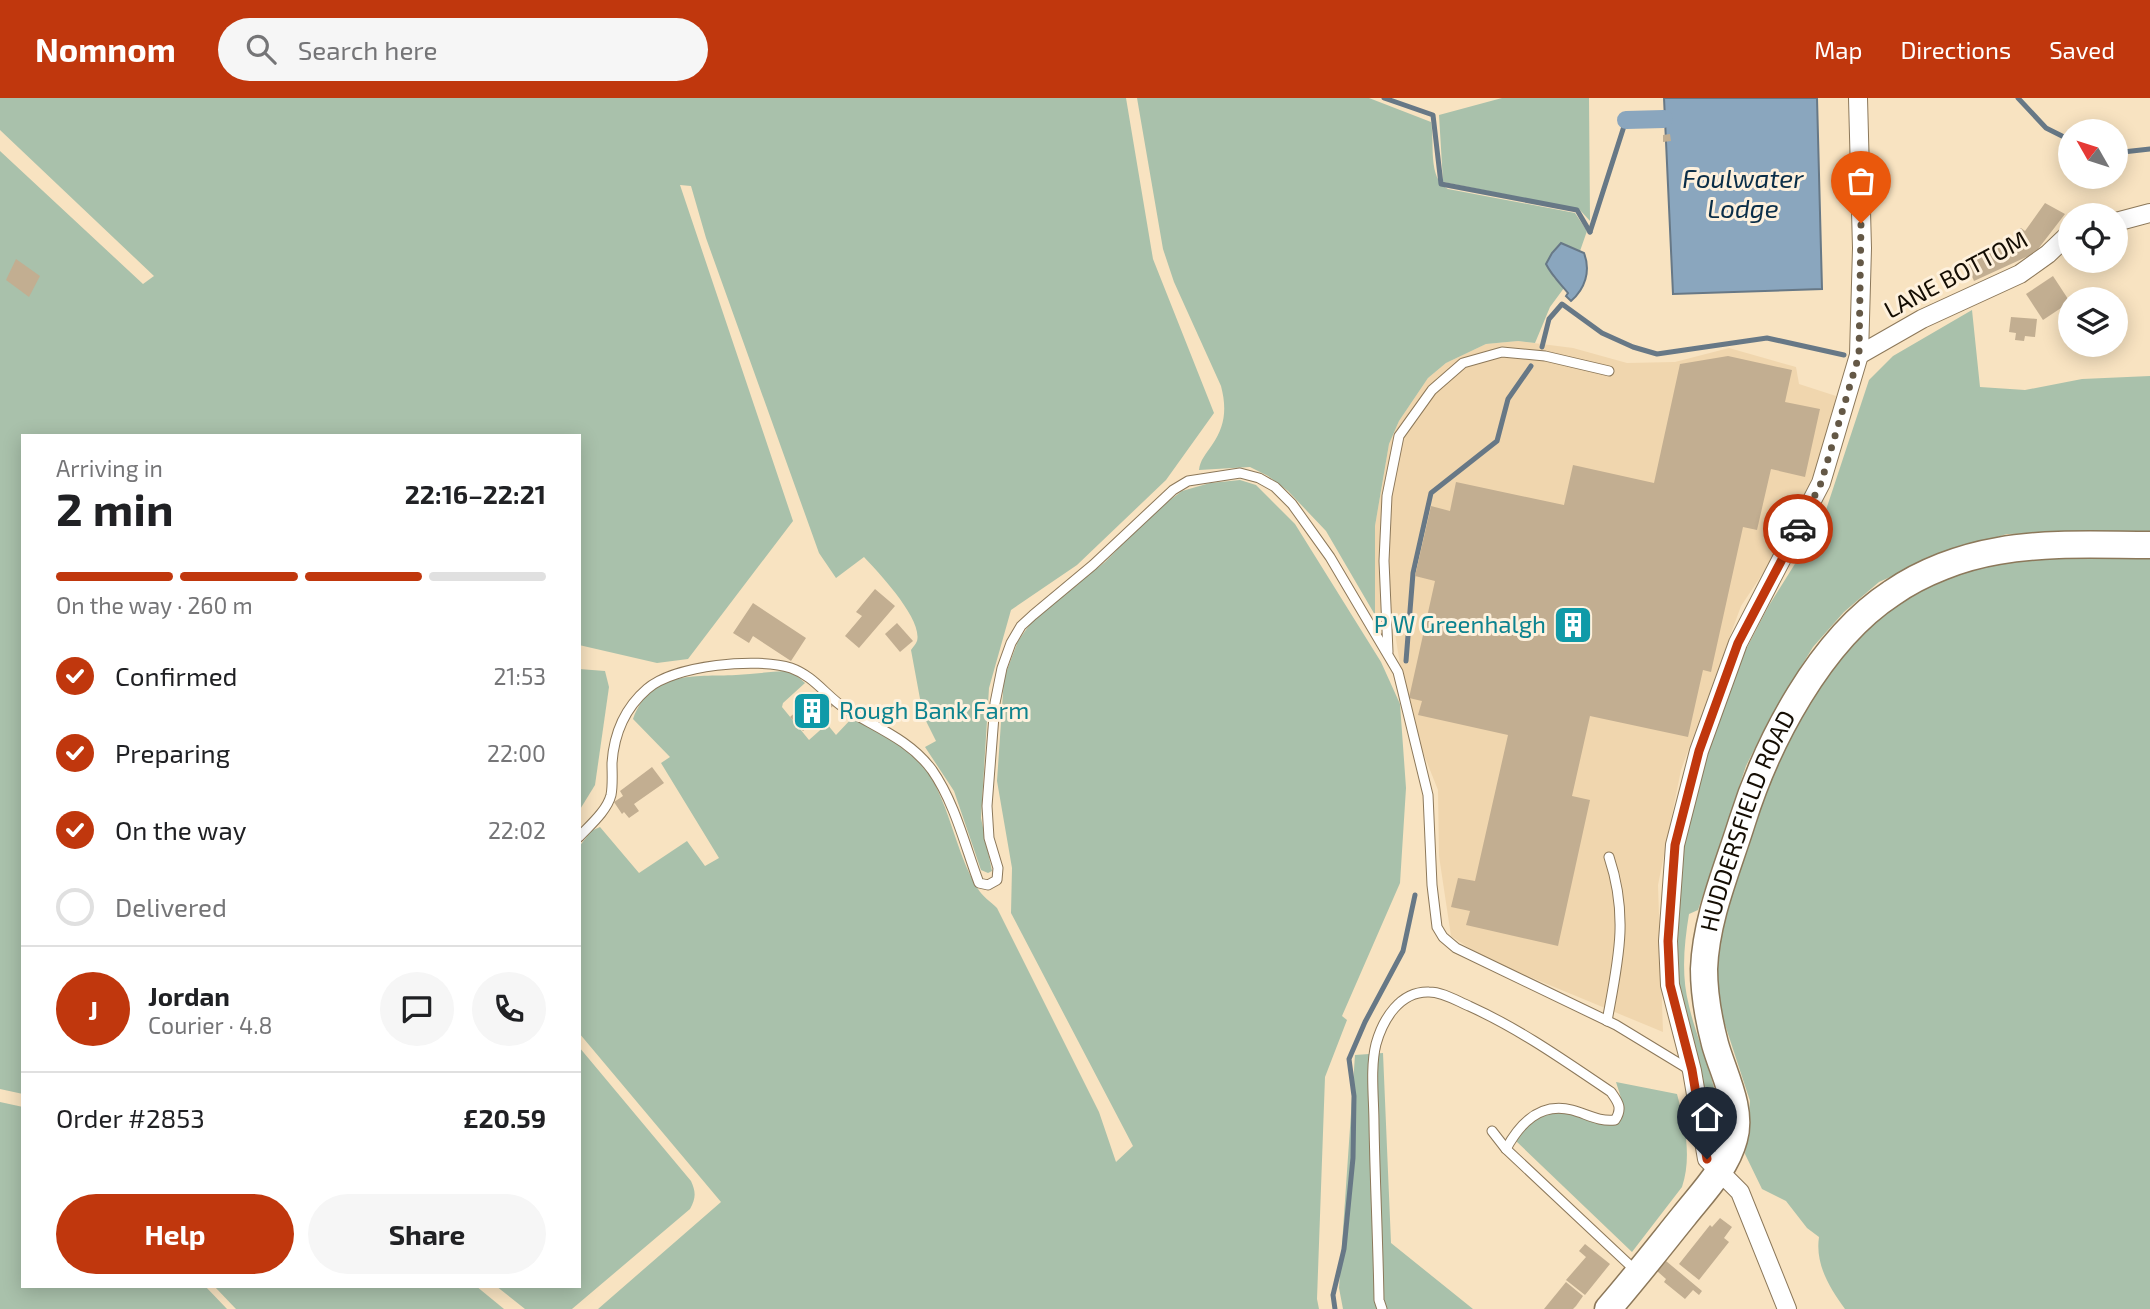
<!DOCTYPE html>
<html lang="en">
<head>
<meta charset="utf-8">
<style>
  :root { --surface:#fff; --page:#f6f6f6; --text:#202124; --muted:#757577; --line:#e0e0e0; --accent:#c0370d }
  body { margin:0; font-family:"Exo 2",sans-serif; background:var(--page); color:var(--text); height:100vh; display:flex; flex-direction:column; font-size:26px; white-space:nowrap }
  * { box-sizing:border-box; margin:0 }
  p { font-size:23px; color:var(--muted) }
  .icon { flex:none; width:38px; height:38px; fill:none; stroke:currentColor; stroke-width:2; stroke-linecap:round; stroke-linejoin:round }
  .map { position:relative; flex:1; overflow:hidden }
  .side { position:absolute; left:21px; top:336px; width:560px; height:854px; display:flex; flex-direction:column; background:var(--surface); border-radius:0px; box-shadow:0 4px 18px #0003 }
  .side>* { flex:none }
  .needle { width:46px; rotate:309deg }
  .fabs { position:absolute; left:2058px; top:21px; display:grid; gap:14px }
  .fabs a { display:grid; place-items:center; width:70px; height:70px; border-radius:50%; background:var(--surface); box-shadow:0 4px 18px #0003; font-size:35px }
  .pin { position:absolute; display:grid; place-items:center; width:60px; height:60px; color:#fff; margin:-72px -30px; border-radius:50% 50% 50% 0; rotate:-45deg; box-shadow:0 0 7px #0007 }
  .pin .icon { rotate:45deg }
  .courier { position:absolute; display:grid; place-items:center; width:70px; height:70px; margin:-35px; border:5px solid #c0370d; border-radius:50%; background:#fff; color:#222; box-shadow:0 2px 9px #0007 }
  .head em { font-style:normal; font-weight:700 }
  .head div { display:flex; flex-direction:column-reverse }
  .head { display:flex; align-items:center; justify-content:space-between; height:119px; padding:0 35px }
  h1 { font-size:46px; font-weight:700; line-height:52px }
  .bar { display:grid; grid-template-columns:repeat(4,1fr); gap:10px 7px; align-content:center; height:84px; padding:0 35px }
  .bar i { height:9px; border-radius:5px; background:var(--line) }
  .bar .current { background:var(--accent) }
  .bar p { grid-column:span 4 }
  .line { display:flex; align-items:center; gap:18px; padding:0 35px; border-top:2px solid var(--line) }
  .line div { flex:1 }
  .round { display:grid; place-items:center; flex:none; width:74px; height:74px; border-radius:37px; background:var(--page) }
  ol { padding:0 35px; list-style:none }
  li { display:flex; align-items:center; gap:21px; height:77px }
  li p { margin-inline-start:auto }
  li .icon { padding:7px; border-radius:50%; background:var(--accent); color:#fff; stroke-width:4 }
  li:last-child { color:var(--muted) }
  li i { width:38px; height:38px; border:4px solid var(--line); border-radius:50% }
  .primary-button { display:flex; gap:14px; margin-top:auto; padding:14px 35px }
  .primary-button a { flex:1; height:80px; border-radius:42px; background:var(--accent); color:#fff; font-size:28px; font-weight:700; line-height:80px; text-align:center }
  .primary-button a+a { background:var(--page); color:var(--text) }
  header { display:flex; align-items:center; gap:42px; box-sizing:border-box; height:98px; padding:0 35px; background:var(--accent); color:#fff }
  header strong { font-size:33px }
  nav { display:flex; gap:38px; margin-inline-start:auto; font-size:24px }
  .search { width:490px; height:63px; background:var(--page); display:flex; align-items:center; gap:18px; box-sizing:border-box; padding:0 24px; border-radius:38px; color:var(--muted); font-size:26px }
  .map>svg:first-child { display:block }
  .built { fill:#f0d6ae }
  .green { fill:#a9c1ab }
  .water { fill:#8aa6be; stroke:#677886; stroke-width:2 }
  .lines { fill:none; stroke-linecap:round; stroke-linejoin:round }
  .stream { stroke:#677886; stroke-width:5 }
  .canal { stroke:#8aa6be; stroke-width:18 }
  .building { fill:#c2ae91 }
  .lane-casing { stroke:#8c785a; stroke-width:11 }
  .street-casing { stroke:#8c785a; stroke-width:20 }
  .primary-casing { stroke:#8c785a; stroke-width:29 }
  .lane { stroke:#fff; stroke-width:9 }
  .street { stroke:#fff; stroke-width:18 }
  .primary { stroke:#fff; stroke-width:26 }
  .done { stroke:#645846; stroke-width:7; stroke-dasharray:0 12.6 }
  .route { stroke:#c0370d; stroke-width:9 }
  .labels { text-anchor:middle; stroke-width:6; stroke-linejoin:round; paint-order:stroke }
  .street-label { font-size:24px; fill:#140d03; stroke:#fef1dd }
  .culture-label { font-size:24px; fill:#0d838f; stroke:#fef1dd; text-anchor:end }
  .water-label { font-size:26px; font-style:italic; fill:#0a2e48; stroke:#fef1dd }
</style>
</head>
<body>
<header>
<strong>Nomnom</strong>
<div class="search"><svg class="icon" aria-label="search" viewBox="0 0 24 24"><circle cx="10" cy="10" r="6"/><path d="M15 15l6 6"/></svg>Search here</div>
<nav><a>Map</a><a>Directions</a><a>Saved</a></nav>
</header>
<div class="map">
<svg width="2150" height="1211" viewBox="0 0 2150 1211">
  <rect width="100%" height="100%" fill="#f8e3c1"/>
  <polygon class="built" points="1518,243 1573,250 1627,265 1675,264 1729,250 1796,269 1799,286 1836,298 1822,370 1807,409 1741,508 1681,672 1658,787 1663,934 1484,860 1451,838 1439,758 1438,692 1420,647 1401,573 1392,516 1375,517 1375,428 1389,346 1399,323 1428,280 1446,265 1486,246"/>
  <g class="green">
    <path d="M0 0H1126L1153 161 1214 315 1166 382 1077 467 1011 512 989 590 981 720 992 773 988 775 981 772 954 693 925 649 936 643 923 617 911 552C913 549 916 546 917 543 923 521 878 474 864 459L836 480 819 455 706 140 691 88 680 87 793 423 688 561 657 565 579 547V338H23V996L0 991V53L143 186 154 178 0 32Z"/>
    <path d="M1137 0H1369L1431 24C1435 44 1427 81 1448 91L1575 115 1587 133 1580 153 1561 145 1546 166 1554 180 1564 190 1550 209 1535 245 1518 243 1486 246 1446 265 1428 280 1399 323 1389 346 1375 428V517L1326 433 1288 393 1268 378 1250 369 1199 372C1200 362 1206 356 1212 347 1225 328 1227 311 1221 288L1174 184 1163 151Z"/>
    <polygon points="1502,0 1589,0 1590,123 1579,111 1443,84 1439,17"/>
    <path d="M1972 212 1980 289 2025 292 2082 281 2150 278V433L2007 436 1942 456 1879 484 1844 514 1813 549 1771 618 1746 668 1698 812 1689 816C1684 847 1681 877 1689 908 1699 951 1723 995 1720 1041L1714 1034 1680 908 1674 826 1688 712 1703 661 1741 561 1768 509 1823 421 1869 282 1893 258Z"/>
    <path d="M1240 382 1256 387 1295 426 1381 564 1400 606 1406 690 1400 785 1342 918 1347 922 1325 979 1317 1201 1319 1211H598L721 1104 579 935V749L591 733 600 729 639 775 687 743 705 768 719 760 661 665 670 659 633 621C651 572 693 579 736 577 752 576 769 574 785 573L797 578 805 585 783 605 782 609 809 642 827 626 836 637 852 620C869 629 889 637 904 649 949 682 950 747 978 791 982 798 991 804 997 810L1099 1014 1116 1064 1133 1048 1011 815 1012 770 997 683 1004 580 1018 543 1035 519 1105 464 1155 413 1182 393 1210 385Z"/>
    <path d="M2150 456V1211H1845C1829 1189 1815 1166 1819 1139L1807 1130 1786 1103 1762 1091 1745 1056 1750 1003 1715 896 1716 827 1794 620 1866 523 1957 471 2022 462Z"/>
    <polygon points="579,571 605,573 609,589 595,687 579,713"/>
    <path d="M579 949 691 1083C696 1094 696 1100 690 1111L572 1211H525L496 1188H579Z"/>
    <polygon points="1383,955 1391,1145 1473,1211 1343,1211 1339,1190 1355,957"/>
    <path d="M1616 984 1677 996C1685 1025 1692 1060 1682 1089L1632 1154 1516 1043 1524 1027 1546 1016 1566 1014 1609 1027C1630 1018 1621 1001 1616 984Z"/>
    <polygon points="0,1004 23,1009 23,1188 205,1188 227,1211 0,1211"/>
    <polygon points="214,1188 476,1188 504,1211 236,1211"/>
  </g>
  <g class="water">
    <polygon points="1664,0 1817,0 1822,191 1673,196"/>
    <path d="M1561 145 1584 155C1591 173 1585 191 1571 203L1566 198 1568 195C1560 185 1552 178 1546 166L1552 155Z"/>
  </g>
  <g class="lines">
    <g class="stream">
      <polyline points="1384,0 1433,17 1441,86 1577,112 1590,134"/>
      <polyline points="2018,0 2046,30 2070,42"/>
      <polyline points="2116,53 2123,54 2150,51"/>
      <polyline points="1590,134 1626,22"/>
      <polyline points="1542,249 1549,221 1562,206 1602,235 1633,249 1657,256 1767,240 1844,257"/>
      <polyline points="1406,563 1413,475 1431,395 1497,343 1508,301 1531,268"/>
      <polyline points="1335,1211 1333,1197 1344,1151 1353,1060 1354,998 1349,961 1365,924 1403,853 1415,797"/>
    </g>
    <polyline class="canal" points="1626,22 1664,21"/>
  </g>
  <g class="building">
    <polygon points="1670,36 1671,43 1663,44 1663,37"/>
    <polygon points="2045,105 2065,116 2035,155 1974,183 1965,161 2001,144 2004,151 2021,144 2015,140 2014,134 2021,130 2025,133"/>
    <polygon points="16,161 40,178 29,199 6,182"/>
    <polygon points="2053,178 2070,204 2043,222 2026,196"/>
    <polygon points="2011,219 2037,221 2035,239 2025,238 2024,243 2015,242 2016,235 2009,234"/>
    <polygon points="1728,258 1792,272 1785,304 1820,311 1805,379 1771,371 1757,432 1743,429 1711,574 1703,572 1688,639 1590,618 1572,698 1590,702 1558,848 1466,827 1470,813 1451,809 1458,780 1475,783 1508,637 1418,617 1422,603 1409,600 1435,483 1415,478 1431,408 1450,413 1456,384 1564,407 1573,367 1654,385 1680,266"/>
    <polygon points="875,491 895,508 859,550 845,538 862,518 856,514"/>
    <polygon points="753,505 806,540 791,563 753,538 749,545 733,535"/>
    <polygon points="897,525 913,543 900,554 885,536"/>
    <polygon points="820,593 833,608 803,633 790,619"/>
    <polygon points="652,669 664,685 634,706 639,713 629,720 624,714 622,716 614,704 623,698 620,693"/>
    <polygon points="1720,1120 1732,1129 1724,1140 1729,1144 1699,1182 1679,1166 1710,1127 1712,1129"/>
    <polygon points="1585,1146 1610,1166 1585,1197 1566,1182 1586,1159 1579,1153"/>
    <polygon points="1666,1163 1702,1193 1699,1197 1693,1192 1685,1201 1664,1184 1666,1181 1657,1173"/>
    <polygon points="1566,1184 1583,1198 1576,1208 1573,1211 1544,1211"/>
  </g>
  <g class="lines">
    <g class="lane-casing">
      <g id="lane">
        <polyline points="1388,554 1384,463 1387,398 1399,338 1432,292 1463,265 1502,254 1545,258 1609,273"/>
        <path d="M579 739C589 728 607 713 611 697 613 687 612 675 612 665 614 636 625 610 647 591 674 567 758 559 791 570 814 578 827 599 846 611 877 630 910 642 932 672 955 705 965 748 979 785L988 787 997 782 998 770 989 740 987 708 995 605 1002 570 1011 545 1021 528 1033 517 1093 467 1173 392 1188 383 1240 375 1259 380 1275 389 1292 406 1330 459 1398 574 1428 697 1432 787 1437 829 1443 839 1456 850 1616 927 1690 972"/>
        <path d="M1607 923C1618 863 1629 819 1609 759"/>
        <polyline points="1492,1033 1506,1051 1636,1173"/>
        <path d="M1382 1211 1379 1202C1378 1143 1375 1084 1374 1026 1374 1001 1370 970 1376 946 1383 921 1400 893 1429 894 1443 894 1457 903 1469 908 1520 931 1565 963 1611 994 1618 1004 1623 1010 1615 1022 1599 1024 1587 1016 1572 1012 1540 1004 1520 1025 1506 1051"/>
      </g>
    </g>
    <g class="street-casing">
      <g id="street">
        <polyline points="2116,124 2150,115"/>
        <polyline points="1859,257 1922,221 2020,176 2048,156 2070,135"/>
        <polyline points="1787,1211 1740,1094 1707,1061 1692,973 1670,887 1668,843 1675,747 1699,653 1738,545 1821,385 1859,257 1862,150 1858,0"/>
      </g>
    </g>
    <g class="primary-casing">
      <g id="primary">
        <path id="s1" d="M1608 1211C1634 1181 1659 1149 1684 1118 1703 1094 1726 1071 1734 1041 1743 1011 1723 975 1715 946 1709 923 1704 895 1704 871 1706 820 1727 772 1742 724 1767 644 1820 542 1892 495 1922 474 1962 459 1998 453 2048 444 2099 447 2150 447"/>
      </g>
    </g>
    <use href="#lane" class="lane"/>
    <use href="#street" class="street"/>
    <use href="#primary" class="primary"/>
  </g>
  <g class="lines">
    <polyline class="done" points="1798,431 1821,385 1859,257 1861,125"/>
    <polyline class="route" points="1707,1061 1692,972 1670,887 1668,843 1675,747 1699,653 1738,545 1798,431"/>
  </g>
  <defs>
    <g id="building-square" transform="scale(2.0125)"><rect x="-9" y="-9" width="18" height="18" rx="4" fill="#0f9aa8" stroke="#fef1dd"/><path d="M-4-6H4V6H1V3H-1V6H-4ZM-2.5-4.3h1.7v1.8h-1.7ZM.8-4.3h1.7v1.8H.8ZM-2.5-1h1.7V.8h-1.7ZM.8-1h1.7V.8H.8Z" fill="#fff"/></g>
  </defs>
  <g fill-rule="evenodd">
    <use href="#building-square" x="1573" y="527"/>
    <use href="#building-square" x="812" y="613"/>
  </g>
  <g class="labels">
    <g class="street-label">
      <text transform="translate(1956 177) rotate(-28)" y="8">LANE BOTTOM</text>
      <text dy="8" stroke="none"><textPath href="#s1" startOffset="542">HUDDERSFIELD ROAD</textPath></text>
    </g>
    <g class="culture-label">
      <text x="1546" y="535">P W Greenhalgh</text>
      <text x="839" y="621" text-anchor="start">Rough Bank Farm</text>
    </g>
    <g class="water-label">
      <text x="1743" y="90">Foulwater<tspan x="1743" dy="30">Lodge</tspan></text>
    </g>
  </g>
</svg>
<div class="fabs">
<a><svg class="needle" viewBox="-14 -14 28 28"><path d="M0-13l5 13h-10z" fill="#e53935"/><path d="M0 13l5-13h-10z" fill="#757577"/></svg></a>
<a><svg class="icon" aria-label="locate" viewBox="0 0 24 24"><circle cx="12" cy="12" r="6"/><path d="M12 2v4M12 18v4M2 12h4M18 12h4"/></svg></a>
<a><svg class="icon" aria-label="layers" viewBox="0 0 24 24"><path d="M12 4l9 5-9 5-9-5zM3 14l9 5 9-5"/></svg></a>
</div>
<div class="pin" style="left:1861px;top:125px;background:#ea580c"><svg class="icon" aria-label="bag" viewBox="0 0 24 24"><path d="M5 8h14l-1 12H6zM9 8a3 3 0 0 1 6 0"/></svg></div>
<div class="pin" style="left:1707px;top:1061px;background:#1f2937"><svg class="icon" aria-label="home" viewBox="0 0 24 24"><path d="M3 11l9-7 9 7M6 9v11h12V9"/></svg></div>
<div class="courier" style="left:1798px;top:431px"><svg class="icon" aria-label="car" viewBox="0 0 24 24"><path d="M5 17H2v-5l4-1 3-4h7l3 4 3 1v5h-3M9 17h6M6 11h13"/><circle cx="7" cy="17" r="2"/><circle cx="17" cy="17" r="2"/></svg></div>
<section class="side">
<div class="head"><div><h1>2 min</h1><p>Arriving in</p></div><em>22:16–22:21</em></div>
<div class="bar"><i class="current"></i><i class="current"></i><i class="current"></i><i></i><p>On the way · 260 m</p></div>
<ol>
<li><svg class="icon" aria-label="check" viewBox="0 0 24 24"><path d="M5 12l5 5 9-10"/></svg>Confirmed<p>21:53</p></li>
<li><svg class="icon" aria-label="check" viewBox="0 0 24 24"><path d="M5 12l5 5 9-10"/></svg>Preparing<p>22:00</p></li>
<li><svg class="icon" aria-label="check" viewBox="0 0 24 24"><path d="M5 12l5 5 9-10"/></svg>On the way<p>22:02</p></li>
<li><i></i>Delivered</li>
</ol>
<div class="line" style="height:126px"><b class="round" style="background:var(--accent);color:#fff">J</b><div><b>Jordan</b><p>Courier · 4.8</p></div><a class="round"><svg class="icon" aria-label="chat" viewBox="0 0 24 24"><path d="M4 5h16v11H9l-5 4z"/></svg></a><a class="round"><svg class="icon" aria-label="phone" viewBox="0 0 24 24"><path d="M5 4h4l2 5-3 2q2 4 5 5l2-3 5 2v4C11 20 4 13 5 4z"/></svg></a></div>
<div class="line" style="height:91px"><div>Order #2853</div><b>£20.59</b></div>
<div class="primary-button"><a>Help</a><a>Share</a></div>
</section>
</div>
</body>
</html>
